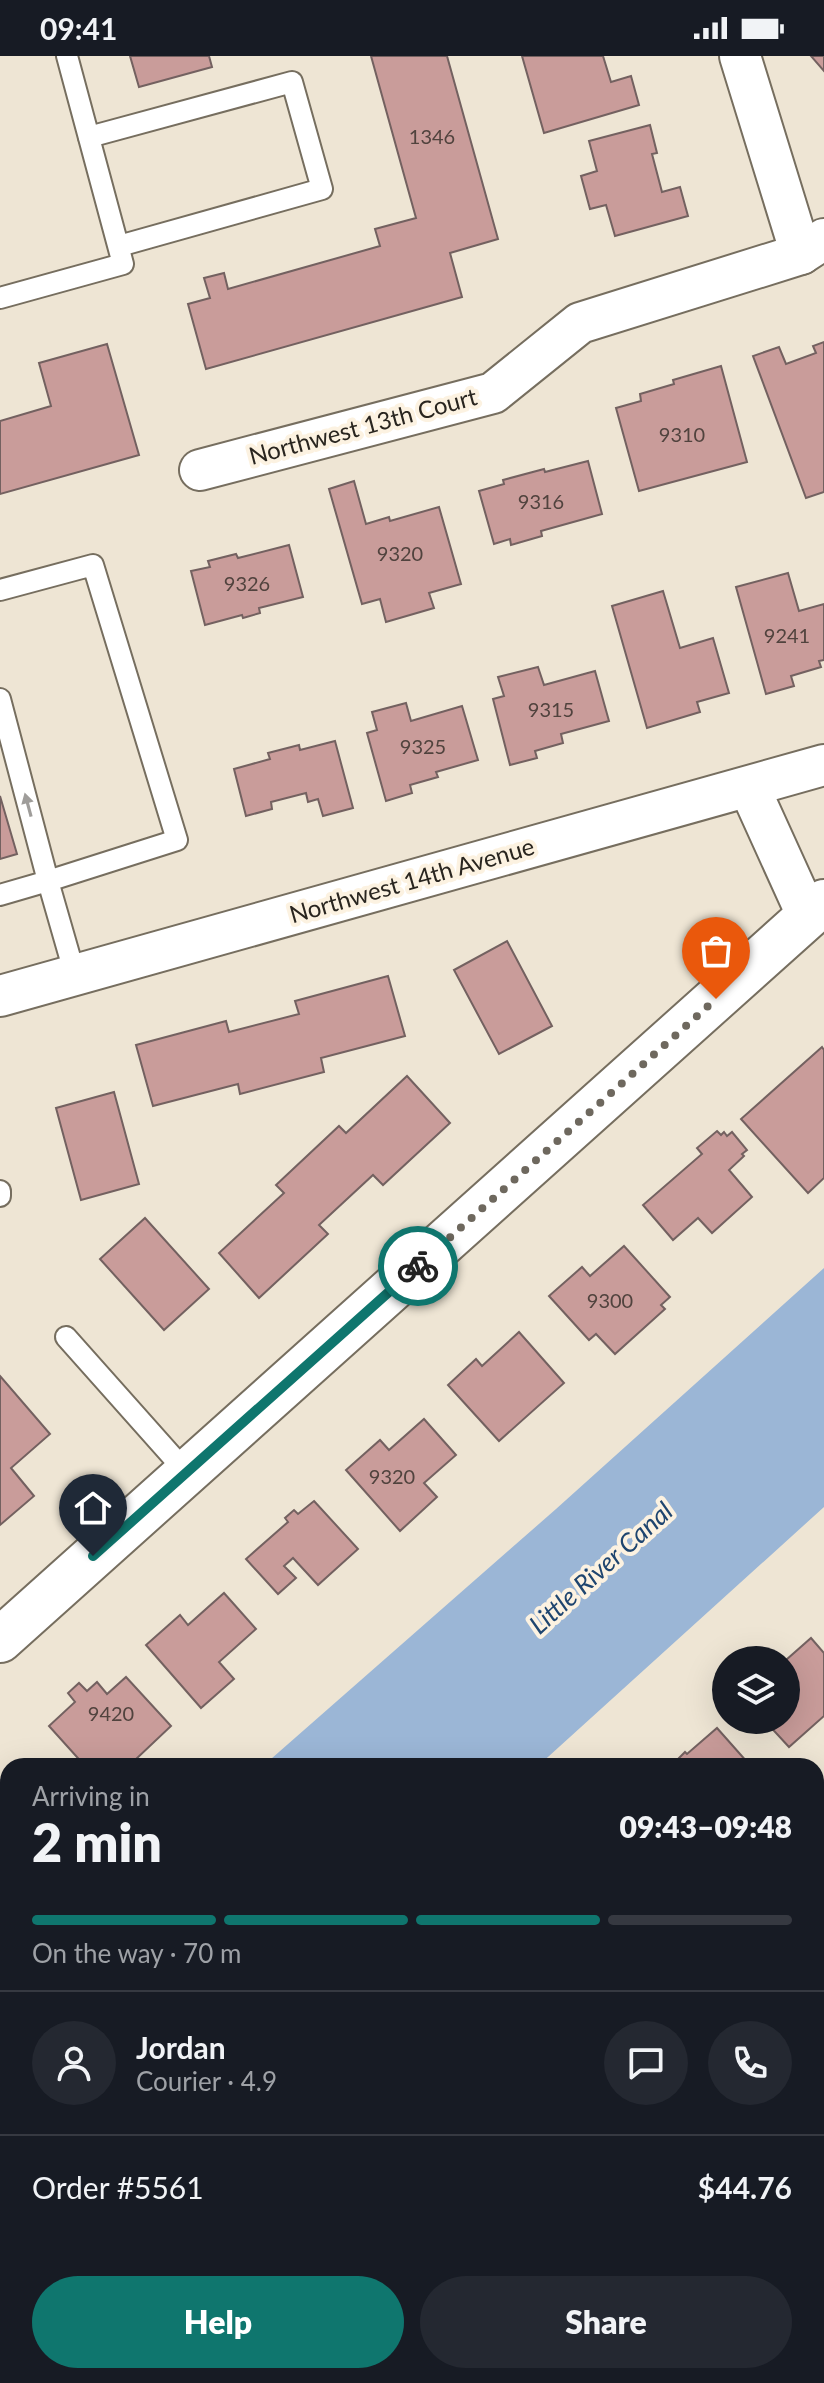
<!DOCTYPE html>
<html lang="en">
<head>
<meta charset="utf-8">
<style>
  :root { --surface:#171b24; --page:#242831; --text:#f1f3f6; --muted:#9ea1a6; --line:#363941; --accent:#0f766e }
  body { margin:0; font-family:Lato,sans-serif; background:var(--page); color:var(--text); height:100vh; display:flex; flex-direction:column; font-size:30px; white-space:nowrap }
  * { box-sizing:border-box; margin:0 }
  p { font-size:26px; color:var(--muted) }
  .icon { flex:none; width:44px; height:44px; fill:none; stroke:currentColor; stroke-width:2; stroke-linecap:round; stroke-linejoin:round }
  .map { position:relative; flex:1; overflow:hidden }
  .drawer { position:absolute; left:0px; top:1702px; width:824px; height:626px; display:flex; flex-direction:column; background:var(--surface); border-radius:24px 24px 0 0; box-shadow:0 8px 32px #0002 }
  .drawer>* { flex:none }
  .controls { position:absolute; left:712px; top:1590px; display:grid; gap:16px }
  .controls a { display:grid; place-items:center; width:88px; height:88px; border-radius:50%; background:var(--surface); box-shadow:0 8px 32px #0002; font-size:40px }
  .pin { position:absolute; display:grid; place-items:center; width:68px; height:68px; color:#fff; margin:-82px -34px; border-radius:50% 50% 50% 0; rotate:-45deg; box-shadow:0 0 8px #0007 }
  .pin .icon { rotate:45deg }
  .courier { position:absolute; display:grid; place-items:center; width:80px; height:80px; margin:-40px; border:6px solid #0f766e; border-radius:50%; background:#fff; color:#222; box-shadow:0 2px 10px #0007 }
  .overview em { font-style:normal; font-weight:800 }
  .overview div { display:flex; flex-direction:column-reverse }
  .overview { display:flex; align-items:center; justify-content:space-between; height:136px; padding:0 32px }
  h1 { font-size:52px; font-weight:800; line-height:60px }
  .bar { display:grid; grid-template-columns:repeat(4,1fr); gap:12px 8px; align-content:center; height:96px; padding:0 32px }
  .bar i { height:10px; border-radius:6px; background:var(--line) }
  .bar .current { background:var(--accent) }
  .bar p { grid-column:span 4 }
  .line { display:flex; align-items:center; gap:20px; padding:0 32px; border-top:2px solid var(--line) }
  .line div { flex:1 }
  .round { display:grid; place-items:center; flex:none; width:84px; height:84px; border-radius:42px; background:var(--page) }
  .action { display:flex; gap:16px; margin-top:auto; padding:16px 32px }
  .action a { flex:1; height:92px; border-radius:48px; background:var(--accent); color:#fff; font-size:32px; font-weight:800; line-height:92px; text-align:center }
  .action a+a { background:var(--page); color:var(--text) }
  .status { display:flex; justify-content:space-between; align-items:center; height:56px; padding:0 40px; background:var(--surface); direction:ltr }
  .status svg { height:22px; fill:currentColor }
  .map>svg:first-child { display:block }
  .water { fill:#9bb6d6 }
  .building { fill:#c99c9a; stroke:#736160; stroke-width:2 }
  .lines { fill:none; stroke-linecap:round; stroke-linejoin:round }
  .service-casing { stroke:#766e5f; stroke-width:24 }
  .minor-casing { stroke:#766e5f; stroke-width:44 }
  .tertiary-casing { stroke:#766e5f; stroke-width:48 }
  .service { stroke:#fff; stroke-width:20 }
  .minor { stroke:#fff; stroke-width:40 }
  .tertiary { stroke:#fff; stroke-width:44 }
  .oneway { fill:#9f9d9a }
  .done { stroke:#6e685e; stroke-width:8; stroke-dasharray:0 14.4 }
  .route { stroke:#0f766e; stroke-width:10 }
  .labels { text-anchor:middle; stroke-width:8; stroke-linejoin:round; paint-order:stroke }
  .number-label { font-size:20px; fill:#51433e }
  .street-label { font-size:24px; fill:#29251f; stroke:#fcf2e1 }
  .water-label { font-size:26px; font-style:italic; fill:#1e456f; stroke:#fcf2e1 }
</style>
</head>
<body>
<div class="status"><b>09:41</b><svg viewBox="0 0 49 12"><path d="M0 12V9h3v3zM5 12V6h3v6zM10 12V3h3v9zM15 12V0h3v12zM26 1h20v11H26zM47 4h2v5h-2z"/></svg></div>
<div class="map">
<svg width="824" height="2327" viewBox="0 0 824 2327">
  <rect width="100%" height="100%" fill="#eee5d4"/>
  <g class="water">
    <polygon points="824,1212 824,1451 538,1710 263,1710 556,1453"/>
    <polygon points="8,1933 8,2137 0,2143 0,1940"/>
  </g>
  <g class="building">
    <polygon points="130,0 209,0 212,11 139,31"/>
    <polygon points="371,0 447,0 498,183 450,197 462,241 206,313 188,248 210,242 204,222 224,217 228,233 380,190 375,173 416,162"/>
    <polygon points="522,0 603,0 611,26 631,20 639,49 544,77"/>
    <polygon points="811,0 824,0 824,15"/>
    <polygon points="650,69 657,97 652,98 662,136 680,131 688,160 615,180 606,149 590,153 581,120 597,115 589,85"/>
    <polygon points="824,286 824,436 806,442 753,300 779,291 786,308 816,297 813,290"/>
    <polygon points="107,288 139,399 0,438 0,365 51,350 39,307"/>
    <polygon points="721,310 747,406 639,435 616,352 641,345 640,338 674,328 673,324"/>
    <polygon points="588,405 602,458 541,475 542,480 511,489 510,483 494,488 479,435 504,428 503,424 544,413 545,416"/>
    <polygon points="354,425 366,468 389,461 390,465 439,451 461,528 429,537 434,552 386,566 380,543 362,548 329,433"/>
    <polygon points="289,489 303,541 259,552 260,557 243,562 242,559 205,569 191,515 210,511 208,505 236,498 238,502"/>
    <polygon points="788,517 799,555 824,548 824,604 819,605 821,611 791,620 794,630 766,638 736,531"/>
    <polygon points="663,535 680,592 713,582 729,637 697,646 700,656 647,672 612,550"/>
    <polygon points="538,611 544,629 595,615 609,665 561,678 563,687 535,695 537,702 510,709 493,643 504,640 498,621"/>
    <polygon points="406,647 411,665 462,650 478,704 436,716 438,721 410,729 412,737 386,745 367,677 377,674 372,656"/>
    <polygon points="335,685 353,752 323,760 318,743 308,746 306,737 271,746 272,753 246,760 234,713 270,703 268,697 299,689 300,694"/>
    <polygon points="0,740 17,798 0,803"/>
    <polygon points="507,885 552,970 499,998 454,914"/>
    <polygon points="388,920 405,980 321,1002 324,1016 240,1038 238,1028 153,1050 136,989 226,965 229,976 299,958 295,945"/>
    <polygon points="822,991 824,994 824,1122 808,1137 741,1063"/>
    <polygon points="407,1020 450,1067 383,1129 373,1119 319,1169 328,1178 259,1242 219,1197 284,1137 276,1129 339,1070 346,1077"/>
    <polygon points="114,1036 139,1128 81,1144 56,1052"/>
    <polygon points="717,1075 721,1079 724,1076 727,1080 732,1076 747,1094 742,1098 744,1100 729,1114 752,1141 712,1177 698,1162 673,1184 643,1149 702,1098 697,1092"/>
    <polygon points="145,1162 209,1233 164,1274 100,1203"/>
    <polygon points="624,1190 670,1241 661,1249 665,1253 615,1298 596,1278 589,1284 549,1240 582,1211 590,1220"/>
    <polygon points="519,1276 564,1327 499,1385 448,1329 476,1303 482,1310"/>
    <polygon points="0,1320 50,1378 11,1412 34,1440 0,1469"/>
    <polygon points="424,1363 456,1399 424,1427 437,1441 400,1475 346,1414 380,1384 389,1394"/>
    <polygon points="314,1445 358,1493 318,1529 293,1502 284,1510 296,1522 278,1538 246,1503 288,1466 285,1462 294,1454 298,1458"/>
    <polygon points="224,1537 256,1573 219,1606 234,1623 201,1652 146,1589 180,1559 188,1569"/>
    <polygon points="811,1582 824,1597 824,1660 789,1691 764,1664 786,1664 786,1604"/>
    <polygon points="126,1621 171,1670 135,1704 141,1710 85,1710 49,1670 75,1646 68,1637 79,1627 87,1635 97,1626 107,1638"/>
    <polygon points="717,1672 748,1707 745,1710 674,1710 680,1705 678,1703 685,1696 687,1698"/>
    <polygon points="8,1723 8,1788 0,1795 0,1730"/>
    <polygon points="0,1857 8,1866 8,1875 0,1882"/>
    <polygon points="816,2052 816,2056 824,2056 824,2111 816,2111"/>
    <polygon points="370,2320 407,2320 413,2327 362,2327"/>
  </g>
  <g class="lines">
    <g class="service-casing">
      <g id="service">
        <polyline points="89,81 292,26 322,133 119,190"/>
        <polyline points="0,242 123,208 67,0"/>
        <polyline points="0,534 93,509 177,784 48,825 75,919"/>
        <polyline points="0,643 48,825 0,839"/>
        <polyline points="0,1135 0,1140"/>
        <polyline points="66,1281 187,1417"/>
      </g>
    </g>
    <g class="minor-casing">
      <g id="minor">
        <polyline points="740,0 801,198"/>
        <polyline points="200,414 493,337 580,267 801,198 824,183"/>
        <polyline points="749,731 808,861"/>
        <polyline points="0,940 824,709"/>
        <polyline points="816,1802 824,1795"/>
        <polyline points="816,1952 824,1954"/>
        <polyline points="235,2327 243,2320"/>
      </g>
    </g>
    <g class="tertiary-casing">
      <polyline id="tertiary" points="0,1584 824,846"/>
    </g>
    <use href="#service" class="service"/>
    <use href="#minor" class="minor"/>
    <use href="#tertiary" class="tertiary"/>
  </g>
  <defs><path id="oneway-solid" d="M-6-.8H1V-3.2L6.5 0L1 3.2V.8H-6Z" transform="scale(2)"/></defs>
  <use class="oneway" href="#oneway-solid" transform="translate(28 749) rotate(-105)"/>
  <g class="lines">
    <polyline class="done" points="418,1210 716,943"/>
    <polyline class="route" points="93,1500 418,1210"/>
  </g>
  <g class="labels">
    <g class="number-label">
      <text x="432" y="88">1346</text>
      <text x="682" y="386">9310</text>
      <text x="541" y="453">9316</text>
      <text x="400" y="505">9320</text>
      <text x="247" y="535">9326</text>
      <text x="787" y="587">9241</text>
      <text x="551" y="661">9315</text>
      <text x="423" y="698">9325</text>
      <text x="610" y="1252">9300</text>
      <text x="392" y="1428">9320</text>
      <text x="111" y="1665">9420</text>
    </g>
    <g class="street-label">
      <text transform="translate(363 371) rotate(-15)" y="8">Northwest 13th Court</text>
      <text transform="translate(412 825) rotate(-16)" y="8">Northwest 14th Avenue</text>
    </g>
    <g class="water-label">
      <text transform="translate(601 1512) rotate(-42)" y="9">Little River Canal</text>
    </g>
  </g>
</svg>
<div class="controls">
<a><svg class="icon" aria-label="layers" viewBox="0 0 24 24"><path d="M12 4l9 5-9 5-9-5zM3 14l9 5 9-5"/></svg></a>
</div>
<div class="pin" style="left:716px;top:943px;background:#ea580c"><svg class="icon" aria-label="bag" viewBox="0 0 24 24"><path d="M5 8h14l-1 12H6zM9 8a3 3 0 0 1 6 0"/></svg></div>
<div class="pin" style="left:93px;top:1500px;background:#1f2937"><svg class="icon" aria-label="home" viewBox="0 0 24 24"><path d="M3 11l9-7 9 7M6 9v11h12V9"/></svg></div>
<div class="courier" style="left:418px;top:1210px"><svg class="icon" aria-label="bike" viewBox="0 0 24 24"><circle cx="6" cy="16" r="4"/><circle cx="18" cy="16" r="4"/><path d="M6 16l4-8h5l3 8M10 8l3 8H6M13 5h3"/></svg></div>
<section class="drawer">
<div class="overview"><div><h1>2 min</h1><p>Arriving in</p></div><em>09:43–09:48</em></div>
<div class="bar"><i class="current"></i><i class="current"></i><i class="current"></i><i></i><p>On the way · 70 m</p></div>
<div class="line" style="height:144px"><a class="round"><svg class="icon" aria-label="person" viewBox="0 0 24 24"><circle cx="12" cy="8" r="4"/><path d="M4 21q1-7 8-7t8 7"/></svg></a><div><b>Jordan</b><p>Courier · 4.9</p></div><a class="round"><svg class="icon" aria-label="chat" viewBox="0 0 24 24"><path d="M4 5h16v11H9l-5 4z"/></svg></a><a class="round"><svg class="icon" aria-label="phone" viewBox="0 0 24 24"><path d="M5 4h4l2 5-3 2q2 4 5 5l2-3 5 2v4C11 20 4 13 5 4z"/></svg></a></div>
<div class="line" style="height:104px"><div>Order #5561</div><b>$44.76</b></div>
<div class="action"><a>Help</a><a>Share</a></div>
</section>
</div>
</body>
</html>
